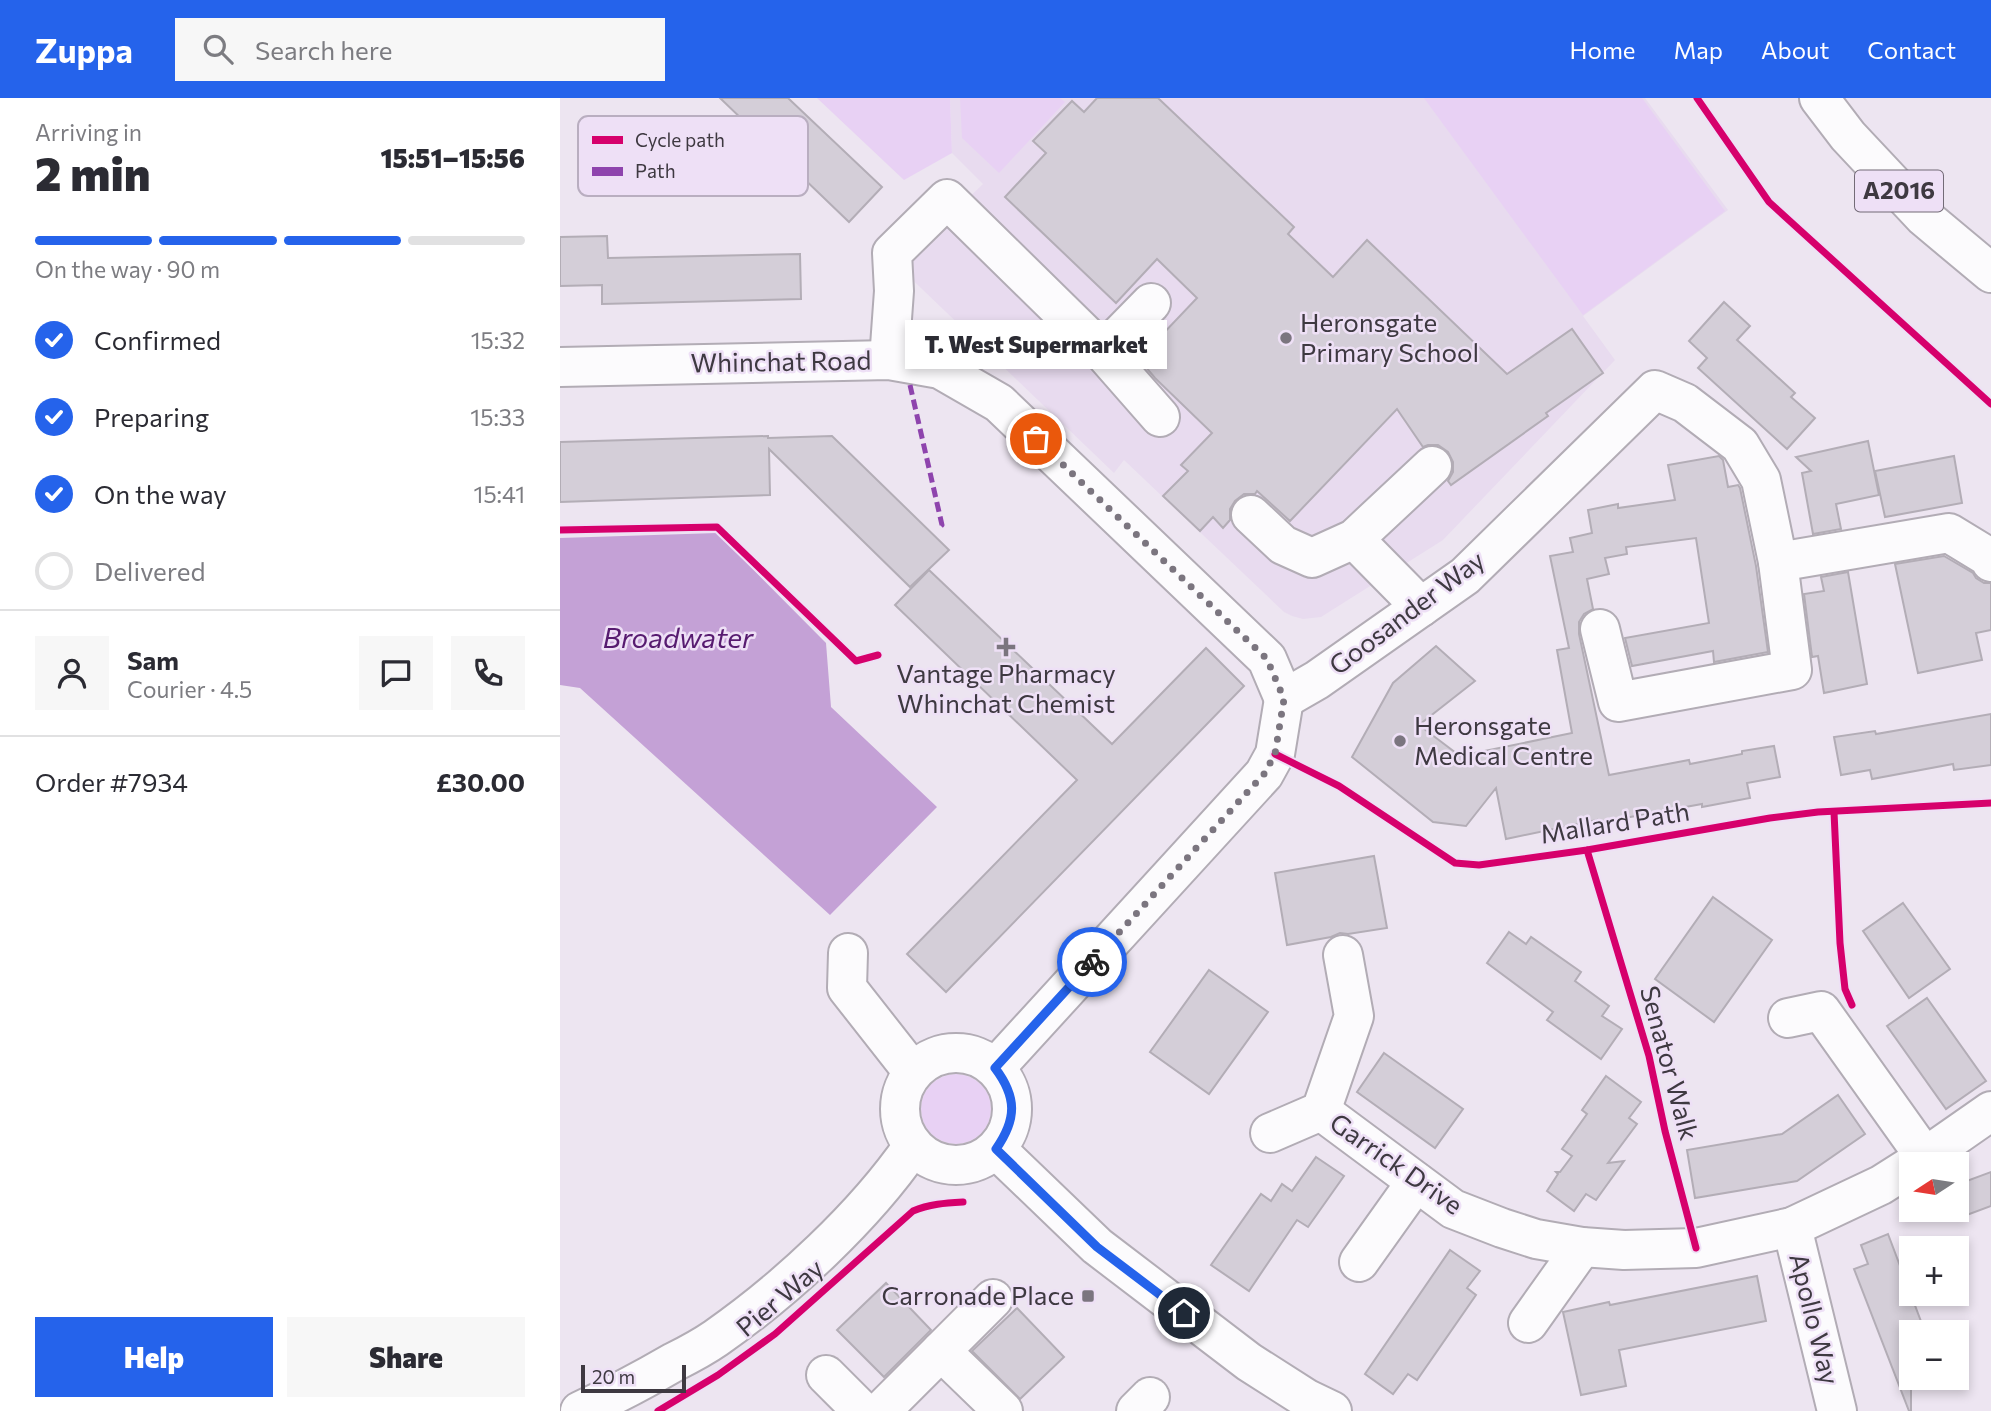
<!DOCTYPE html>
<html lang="en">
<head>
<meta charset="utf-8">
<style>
  :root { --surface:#fff; --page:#f7f7f7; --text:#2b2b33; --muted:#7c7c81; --line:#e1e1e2; --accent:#2563eb }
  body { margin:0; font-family:Commissioner,sans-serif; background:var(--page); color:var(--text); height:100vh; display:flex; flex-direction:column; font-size:26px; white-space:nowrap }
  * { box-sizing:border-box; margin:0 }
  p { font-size:23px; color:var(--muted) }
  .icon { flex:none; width:38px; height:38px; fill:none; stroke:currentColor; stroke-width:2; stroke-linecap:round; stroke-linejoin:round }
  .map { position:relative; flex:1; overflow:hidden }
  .sheet { display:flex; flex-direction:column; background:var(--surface); width:560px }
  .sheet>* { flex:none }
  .needle { width:46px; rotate:258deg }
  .buttons { position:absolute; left:1339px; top:1054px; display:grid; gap:14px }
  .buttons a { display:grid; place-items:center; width:70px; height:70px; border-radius:0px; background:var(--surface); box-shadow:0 4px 10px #0003; font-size:35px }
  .scale { position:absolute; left:21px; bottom:18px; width:105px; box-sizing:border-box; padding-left:7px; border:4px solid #3e3941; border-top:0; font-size:19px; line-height:24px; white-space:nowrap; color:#3e3941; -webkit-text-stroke:5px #eee0f6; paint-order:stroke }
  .pin { position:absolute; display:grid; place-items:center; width:60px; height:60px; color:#fff; margin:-30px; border:4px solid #fff; border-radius:50%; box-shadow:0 2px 7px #0007 }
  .courier { position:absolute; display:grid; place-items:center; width:70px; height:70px; margin:-35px; border:5px solid #2563eb; border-radius:50%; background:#fff; color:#222; box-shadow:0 2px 9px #0007 }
  .bubble { position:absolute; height:49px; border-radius:0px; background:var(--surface); box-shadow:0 4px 10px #0003; font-size:23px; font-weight:800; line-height:49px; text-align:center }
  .headline em { font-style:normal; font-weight:800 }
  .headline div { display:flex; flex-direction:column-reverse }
  .headline { display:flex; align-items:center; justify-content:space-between; height:119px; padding:0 35px }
  h1 { font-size:46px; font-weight:800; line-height:52px }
  .bar { display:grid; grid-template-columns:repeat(4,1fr); gap:10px 7px; align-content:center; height:84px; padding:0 35px }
  .bar i { height:9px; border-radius:5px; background:var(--line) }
  .bar .current { background:var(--accent) }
  .bar p { grid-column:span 4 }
  .line { display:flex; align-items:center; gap:18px; padding:0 35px; border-top:2px solid var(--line) }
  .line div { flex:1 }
  .round { display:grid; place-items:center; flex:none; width:74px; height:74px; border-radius:0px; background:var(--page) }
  ol { padding:0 35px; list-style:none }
  li { display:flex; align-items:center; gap:21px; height:77px }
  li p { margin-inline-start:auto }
  li .icon { padding:7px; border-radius:50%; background:var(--accent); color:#fff; stroke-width:4 }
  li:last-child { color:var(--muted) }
  li i { width:38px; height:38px; border:4px solid var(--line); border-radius:50% }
  .button { display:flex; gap:14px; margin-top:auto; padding:14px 35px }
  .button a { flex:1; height:80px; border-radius:0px; background:var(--accent); color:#fff; font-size:28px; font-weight:800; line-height:80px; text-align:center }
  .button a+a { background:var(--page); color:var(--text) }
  header { display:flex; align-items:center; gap:42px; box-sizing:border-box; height:98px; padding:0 35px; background:var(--accent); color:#fff }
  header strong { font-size:33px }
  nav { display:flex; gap:38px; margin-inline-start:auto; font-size:24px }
  .search { width:490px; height:63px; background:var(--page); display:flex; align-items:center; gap:18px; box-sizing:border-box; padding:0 24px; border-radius:0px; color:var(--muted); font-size:26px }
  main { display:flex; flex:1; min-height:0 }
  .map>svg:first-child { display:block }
  .built { fill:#e8dbef }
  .green { fill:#e8d1f4 }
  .water { fill:#c4a1d6 }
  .building { fill:#d4ced8; stroke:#b3adb6; stroke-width:2 }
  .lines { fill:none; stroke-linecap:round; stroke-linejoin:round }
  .minor-casing { stroke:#b2acb5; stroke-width:42 }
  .major-casing { stroke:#b2acb5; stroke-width:42 }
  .minor { stroke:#fcfbfd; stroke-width:38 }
  .major { stroke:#fcfbfd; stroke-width:38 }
  .quiet { stroke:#8e44ad; stroke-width:5; stroke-dasharray:10 5; stroke-linecap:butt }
  .cycleway-casing { stroke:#eee0f6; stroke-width:11 }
  .cycleway { stroke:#d6006c; stroke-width:7 }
  .done { stroke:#7b757f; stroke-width:7; stroke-dasharray:0 12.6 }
  .route { stroke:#2563eb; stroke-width:9 }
  .poi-dot { fill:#7b757f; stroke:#eee0f6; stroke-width:2.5 }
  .labels { text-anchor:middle; stroke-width:5; stroke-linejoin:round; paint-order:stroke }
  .shield { fill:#eee0f6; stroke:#736b77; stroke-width:2 }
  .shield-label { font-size:24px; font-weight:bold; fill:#3e3941 }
  .poi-label { font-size:26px; fill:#3e3941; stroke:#eee0f6; text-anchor:start }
  .street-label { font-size:26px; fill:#3e3941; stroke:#eee0f6 }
  .water-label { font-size:28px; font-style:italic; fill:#571b70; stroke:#eee0f6 }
  .key { fill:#eee0f6; stroke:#b9aec0; stroke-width:2 }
  .key-label { font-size:19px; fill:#3e3941 }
</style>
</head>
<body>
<header>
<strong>Zuppa</strong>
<div class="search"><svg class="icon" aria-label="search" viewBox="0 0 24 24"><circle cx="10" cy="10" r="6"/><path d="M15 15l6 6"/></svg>Search here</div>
<nav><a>Home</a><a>Map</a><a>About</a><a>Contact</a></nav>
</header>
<main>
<section class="sheet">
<div class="headline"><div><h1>2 min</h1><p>Arriving in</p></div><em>15:51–15:56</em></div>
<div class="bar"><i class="current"></i><i class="current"></i><i class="current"></i><i></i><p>On the way · 90 m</p></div>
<ol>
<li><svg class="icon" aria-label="check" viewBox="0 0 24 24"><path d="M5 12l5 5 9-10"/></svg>Confirmed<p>15:32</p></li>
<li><svg class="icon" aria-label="check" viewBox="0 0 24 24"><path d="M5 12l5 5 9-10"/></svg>Preparing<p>15:33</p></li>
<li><svg class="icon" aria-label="check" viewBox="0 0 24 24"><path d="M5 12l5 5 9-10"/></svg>On the way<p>15:41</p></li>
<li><i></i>Delivered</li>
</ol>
<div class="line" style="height:126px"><a class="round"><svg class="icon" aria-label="person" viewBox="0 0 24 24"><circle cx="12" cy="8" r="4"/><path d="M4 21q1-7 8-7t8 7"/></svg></a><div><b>Sam</b><p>Courier · 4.5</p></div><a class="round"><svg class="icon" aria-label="chat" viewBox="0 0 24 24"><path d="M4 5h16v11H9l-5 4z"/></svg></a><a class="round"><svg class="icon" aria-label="phone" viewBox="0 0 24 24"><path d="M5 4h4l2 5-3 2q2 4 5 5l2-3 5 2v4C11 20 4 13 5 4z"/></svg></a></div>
<div class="line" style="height:91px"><div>Order #7934</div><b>£30.00</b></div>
<div class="button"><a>Help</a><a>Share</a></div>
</section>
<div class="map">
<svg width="1431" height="1313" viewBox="0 0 1431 1313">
  <rect width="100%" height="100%" fill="#ede5f1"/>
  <polygon class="built" points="390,0 1085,0 1168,112 1023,218 1055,262 883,442 761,519 743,521 732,518 724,514 564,362 554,375 338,168 423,86 392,55"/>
  <g class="green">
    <polygon points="257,0 390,0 392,55 344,82"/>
    <polygon points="400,0 500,0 505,4 439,75 402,40"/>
    <polygon points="864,0 1082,0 1165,113 1023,217"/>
    <circle cx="396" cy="1011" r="35"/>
  </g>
  <polygon class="water" points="157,435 266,545 271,609 377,709 270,817 20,590 0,587 0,440"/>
  <g class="building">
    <polygon points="160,0 228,0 322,89 289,124"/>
    <polygon points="537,0 598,0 734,129 728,136 773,179 807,142 947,276 1012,231 1043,275 986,315 988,318 891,387 888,383 893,374 893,364 888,354 878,347 868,347 863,349 837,311 730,423 697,393 695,396 684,396 675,403 670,411 670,422 663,430 653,419 640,433 603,398 628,373 621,367 652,335 595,280 579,261 637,200 597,161 556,205 445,99 486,55 473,43 512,3 524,14"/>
    <polygon points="47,138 48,160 240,156 241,201 42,206 42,187 0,188 0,139"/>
    <polygon points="1164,204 1190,228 1177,242 1235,295 1231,299 1255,320 1227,351 1138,270 1147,260 1129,243"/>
    <polygon points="208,338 208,340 272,338 389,452 350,489 209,351 210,397 0,404 0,344"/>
    <polygon points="1308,343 1319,397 1276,406 1281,431 1253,436 1242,375 1251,373 1236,359"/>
    <polygon points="1159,358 1163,362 1168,389 1178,387 1180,390 1196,468 1208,554 1154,564 1153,553 1072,568 1065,540 1149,525 1136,440 1066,449 1067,456 1045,460 1049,476 1027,481 1033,511 1024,516 1019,524 1019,536 1049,677 1129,662 1130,666 1182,656 1182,653 1214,648 1220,679 1187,685 1190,700 1142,709 1142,706 1037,725 1037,722 946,741 936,690 906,728 873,724 792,659 833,585 876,548 915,583 859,627 900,658 1012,635 997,552 1009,550 990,458 1013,454 1010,440 1032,435 1028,412 1058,406 1058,410 1115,402 1108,367"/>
    <polygon points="1394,358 1402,405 1325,419 1315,373"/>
    <polygon points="1384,458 1413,475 1416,480 1424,485 1431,485 1431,532 1416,535 1422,562 1358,575 1335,466"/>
    <polygon points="369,472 552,646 646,550 684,588 386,894 347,856 517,682 335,507"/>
    <polygon points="1288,474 1307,586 1264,595 1258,558 1252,559 1244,496 1264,493 1261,479"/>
    <polygon points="1431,616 1431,667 1394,672 1393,666 1312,681 1310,672 1281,677 1274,639 1315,633 1316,636"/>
    <polygon points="814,758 827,830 788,836 780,835 771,839 727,847 715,775"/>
    <polygon points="1153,799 1212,842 1154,924 1095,881"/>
    <polygon points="1343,805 1390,871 1349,900 1303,833"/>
    <polygon points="949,834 966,846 971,839 1021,874 1015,883 1049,908 1042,918 1062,931 1041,961 987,922 993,914 927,865"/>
    <polygon points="649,872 708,914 649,996 590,954"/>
    <polygon points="1367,900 1426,983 1386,1011 1327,928"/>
    <polygon points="824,955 903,1011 875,1050 797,994"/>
    <polygon points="1046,978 1081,1004 1069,1020 1077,1026 1048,1065 1064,1063 1036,1102 1026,1096 1014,1113 987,1093 998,1076 996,1074 1000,1074 1012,1058 1002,1051 1027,1016 1022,1012"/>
    <polygon points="1278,997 1305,1036 1237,1083 1135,1100 1127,1052 1222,1036"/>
    <polygon points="756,1059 784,1078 748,1129 737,1122 689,1193 651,1167 701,1096 711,1103 722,1086 732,1093"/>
    <polygon points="1431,1074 1431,1108 1396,1121 1396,1087"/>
    <polygon points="1328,1136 1365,1234 1351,1234 1351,1313 1349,1313 1294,1171 1308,1166 1301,1147"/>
    <polygon points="890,1152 920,1173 907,1190 916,1197 857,1282 848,1276 833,1296 805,1276"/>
    <polygon points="1197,1178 1206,1223 1059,1252 1066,1288 1021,1297 1003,1214 1049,1204 1050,1207"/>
    <polygon points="326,1185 371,1232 324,1279 277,1232"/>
    <polygon points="457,1210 504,1259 460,1301 412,1253"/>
  </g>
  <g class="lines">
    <g class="minor-casing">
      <g id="minor">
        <polyline points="543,254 591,205"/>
        <polyline points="329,262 334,193 332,155 387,101 543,254 600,319"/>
        <polyline points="0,269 329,262 380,271 439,305 707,561 724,601"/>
        <polyline points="691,417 723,447 752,460 794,441 872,368"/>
        <polyline points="794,441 861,509"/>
        <polyline points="1218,464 1389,435 1430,460 1431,464"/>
        <polyline points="724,601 757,582 905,478 1095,292 1125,305 1180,347 1201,382 1218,464 1232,572 1058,604 1040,531"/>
        <polyline points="288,855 287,890 353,974"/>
        <polyline points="1228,920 1261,913 1365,1059"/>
        <circle cx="396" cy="1011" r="56"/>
        <polyline points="435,970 704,676 715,656 724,601"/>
        <polyline points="761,1013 893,1111 942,1130 976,1141 1022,1149 1064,1152 1136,1150 1232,1129 1321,1087 1351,1068"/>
        <polyline points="710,1035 761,1013 794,918 783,857"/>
        <polyline points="436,1051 537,1148 689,1264 747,1301 772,1313"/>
        <polyline points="1355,1066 1431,1013"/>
        <polyline points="1232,1129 1277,1313"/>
        <polyline points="799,1164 856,1084"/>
        <polyline points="968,1225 1022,1149"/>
        <polyline points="381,1253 443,1313"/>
        <polyline points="266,1277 302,1313"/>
        <path d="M20 1313C53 1298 83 1282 114 1264 128 1257 143 1249 156 1240 226 1191 304 1119 353 1048"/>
        <polyline points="321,1313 433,1201"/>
        <polyline points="576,1313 590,1299"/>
      </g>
    </g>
    <g class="major-casing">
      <polyline id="major" points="1259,0 1288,38 1364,119 1431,175"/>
    </g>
    <use href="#minor" class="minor"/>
    <use href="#major" class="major"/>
    <polyline class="quiet" points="350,287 382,427 378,431"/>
    <g class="cycleway-casing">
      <g id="cycleway">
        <polyline points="1137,0 1209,104 1431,306"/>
        <polyline points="0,432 157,429 296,563 318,557"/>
        <polyline points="715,656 779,688 895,765 919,767 1027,752 1210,720 1258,714 1431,705"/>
        <polyline points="1274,714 1280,845 1285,891 1292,907"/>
        <polyline points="1027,752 1089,958 1105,1033 1136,1150"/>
        <path d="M98 1313 158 1277 215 1236 353 1113C369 1106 386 1105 403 1104"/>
      </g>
    </g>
    <use href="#cycleway" class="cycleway"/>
  </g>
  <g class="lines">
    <polyline class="done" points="476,341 707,561 724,601 715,656 704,676 532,864"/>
    <path class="route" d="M532 864 435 970C457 999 457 1021 436 1051L537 1149 624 1215"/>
  </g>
  <g class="poi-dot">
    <circle cx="726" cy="240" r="7"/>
    <path d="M442.5 538.5h7v7h7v7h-7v7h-7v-7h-7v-7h7z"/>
    <circle cx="840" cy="643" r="7"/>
    <rect x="521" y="1191" width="14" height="14" rx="3.5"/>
  </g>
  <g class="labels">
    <rect class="shield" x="1295" y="72.5" width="88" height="41" rx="5"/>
    <g class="shield-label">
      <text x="1339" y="101">A2016</text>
    </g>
    <g class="poi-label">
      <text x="740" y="234">Heronsgate<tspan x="740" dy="30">Primary School</tspan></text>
      <text x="446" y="585" text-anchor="middle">Vantage Pharmacy<tspan x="446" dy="30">Whinchat Chemist</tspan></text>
      <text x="854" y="637">Heronsgate<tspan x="854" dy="30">Medical Centre</tspan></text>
      <text x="514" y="1207" text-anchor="end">Carronade Place</text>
    </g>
    <g class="street-label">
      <text transform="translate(221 264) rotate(-1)" y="9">Whinchat Road</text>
      <text transform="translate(847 515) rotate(-37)" y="9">Goosander Way</text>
      <text transform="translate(1055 725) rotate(-9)" y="9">Mallard Path</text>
      <text transform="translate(1109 965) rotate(75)" y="9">Senator Walk</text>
      <text transform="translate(836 1066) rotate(35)" y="9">Garrick Drive</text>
      <text transform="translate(220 1200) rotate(-40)" y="9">Pier Way</text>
      <text transform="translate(1254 1221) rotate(76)" y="9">Apollo Way</text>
    </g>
    <g class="water-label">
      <text x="118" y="550">Broadwater</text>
    </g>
  </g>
  <rect x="18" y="18" width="230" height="80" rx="10" class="key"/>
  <rect x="32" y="38" width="31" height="8" fill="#d6006c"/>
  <rect x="32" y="69" width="31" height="9" fill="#8e44ad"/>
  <g class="key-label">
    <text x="75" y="49">Cycle path</text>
    <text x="75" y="80">Path</text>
  </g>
</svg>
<div class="buttons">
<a><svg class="needle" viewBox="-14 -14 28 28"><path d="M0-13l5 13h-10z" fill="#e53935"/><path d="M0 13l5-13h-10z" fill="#7c7c81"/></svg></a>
<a>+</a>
<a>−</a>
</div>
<div class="scale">20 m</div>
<div class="pin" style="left:476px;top:341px;background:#ea580c"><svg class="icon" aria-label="bag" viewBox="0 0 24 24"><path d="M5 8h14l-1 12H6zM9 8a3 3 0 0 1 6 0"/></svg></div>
<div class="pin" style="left:624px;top:1215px;background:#1f2937"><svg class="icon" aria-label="home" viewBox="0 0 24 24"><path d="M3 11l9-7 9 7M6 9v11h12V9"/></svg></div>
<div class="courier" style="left:532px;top:864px"><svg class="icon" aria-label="bike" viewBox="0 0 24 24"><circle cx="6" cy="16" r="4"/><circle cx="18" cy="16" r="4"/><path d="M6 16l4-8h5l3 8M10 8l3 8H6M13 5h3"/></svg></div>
<div class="bubble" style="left:345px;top:222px;width:262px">T. West Supermarket</div>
</div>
</main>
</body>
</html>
